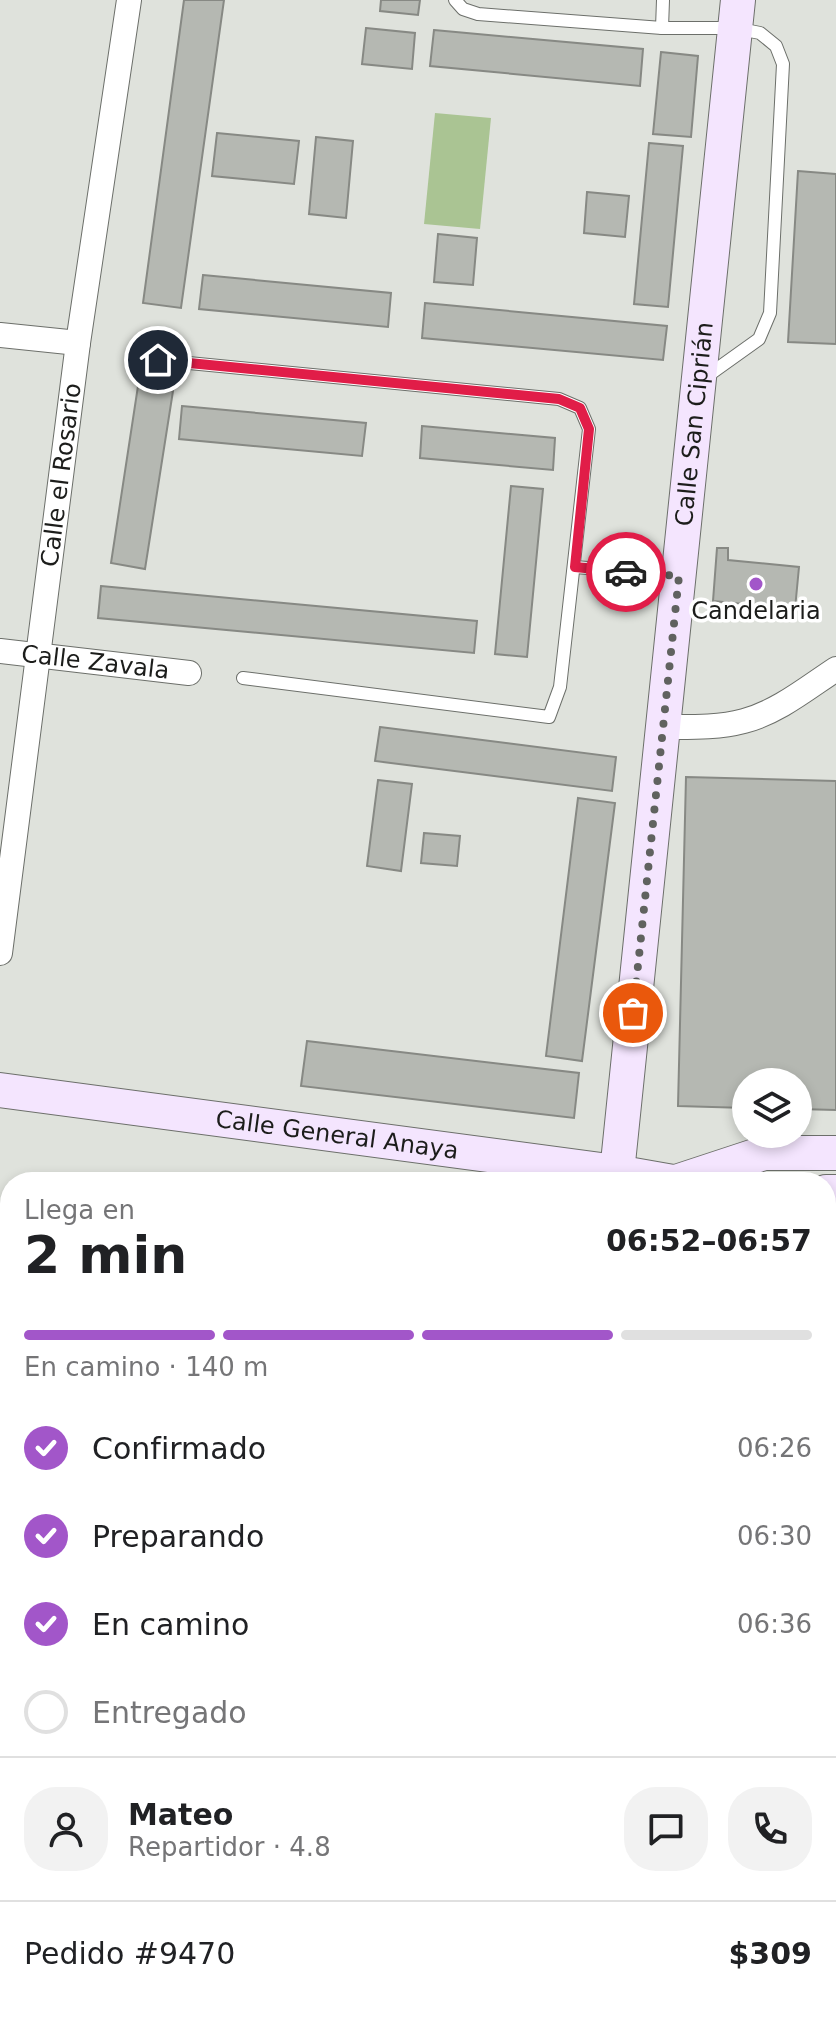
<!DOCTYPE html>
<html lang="es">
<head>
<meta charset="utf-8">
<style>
  :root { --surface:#fff; --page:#f2f2f2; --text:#202124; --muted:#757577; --line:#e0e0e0; --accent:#a256c9 }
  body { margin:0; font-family:"DejaVu Sans",sans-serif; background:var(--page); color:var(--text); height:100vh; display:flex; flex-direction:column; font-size:30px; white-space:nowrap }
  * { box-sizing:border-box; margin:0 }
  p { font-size:26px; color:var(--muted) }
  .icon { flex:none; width:44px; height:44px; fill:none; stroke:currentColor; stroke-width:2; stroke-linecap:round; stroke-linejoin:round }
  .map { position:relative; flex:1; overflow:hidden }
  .drawer { position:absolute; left:0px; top:1172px; width:836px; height:850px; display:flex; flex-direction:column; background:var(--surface); border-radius:32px 32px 0 0; box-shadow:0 4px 12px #0003 }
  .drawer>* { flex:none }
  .fabs { position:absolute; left:732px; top:1068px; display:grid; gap:16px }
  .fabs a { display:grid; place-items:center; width:80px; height:80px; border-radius:50%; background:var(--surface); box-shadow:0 4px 12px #0003; font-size:40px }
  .pin { position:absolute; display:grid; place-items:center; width:68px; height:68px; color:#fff; margin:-34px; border:4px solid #fff; border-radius:50%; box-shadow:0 2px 8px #0007 }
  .courier { position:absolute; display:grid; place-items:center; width:80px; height:80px; margin:-40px; border:6px solid #e11d48; border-radius:50%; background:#fff; color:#222; box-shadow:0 2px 10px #0007 }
  .summary em { font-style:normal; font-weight:800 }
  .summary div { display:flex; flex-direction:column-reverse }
  .summary { display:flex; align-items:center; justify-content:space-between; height:136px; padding:0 24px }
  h1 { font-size:52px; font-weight:800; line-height:60px }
  .bar { display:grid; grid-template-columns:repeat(4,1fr); gap:12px 8px; align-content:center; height:96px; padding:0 24px }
  .bar i { height:10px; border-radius:6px; background:var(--line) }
  .bar .on { background:var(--accent) }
  .bar p { grid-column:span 4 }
  .line { display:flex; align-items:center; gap:20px; padding:0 24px; border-top:2px solid var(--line) }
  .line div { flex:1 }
  .round { display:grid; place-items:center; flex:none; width:84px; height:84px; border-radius:32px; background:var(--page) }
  ol { padding:0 24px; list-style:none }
  li { display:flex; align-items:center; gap:24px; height:88px }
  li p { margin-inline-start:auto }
  li .icon { padding:8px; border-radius:50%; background:var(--accent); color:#fff; stroke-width:4 }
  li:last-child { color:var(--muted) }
  li i { width:44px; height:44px; border:4px solid var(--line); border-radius:50% }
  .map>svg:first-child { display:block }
  .built { fill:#d0d7ca }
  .green { fill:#aac493 }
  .building { fill:#b5b8b2; stroke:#878984; stroke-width:2 }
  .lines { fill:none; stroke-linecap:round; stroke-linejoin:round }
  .lane-casing { stroke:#6c6f6a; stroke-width:14 }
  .street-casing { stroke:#6c6f6a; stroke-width:26 }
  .secondary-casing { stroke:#6c6f6a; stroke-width:36 }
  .lane { stroke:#fff; stroke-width:12 }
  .street { stroke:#fff; stroke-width:24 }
  .secondary { stroke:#f4e5fe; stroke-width:34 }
  .done { stroke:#60625f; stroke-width:8; stroke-dasharray:0 14.4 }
  .route { stroke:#e11d48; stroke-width:10 }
  .poi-dot { fill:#a256c9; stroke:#fff; stroke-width:3 }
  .labels { text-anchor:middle; stroke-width:7; stroke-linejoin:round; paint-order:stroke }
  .street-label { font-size:24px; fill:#1c1d1b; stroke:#fff }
  .poi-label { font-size:24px; fill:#1c1d1b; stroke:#fff }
</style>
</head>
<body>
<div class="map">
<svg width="836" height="2021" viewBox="0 0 836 2021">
  <rect width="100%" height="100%" fill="#dfe2dc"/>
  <g class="built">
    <polygon points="826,1271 836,1273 836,1819 826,1818"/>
    <polygon points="0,1320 10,1321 10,2012 473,2012 471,2021 0,2021"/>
    <polygon points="836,1918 836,2021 827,2021 830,1946"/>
  </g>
  <polygon class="green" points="435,113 491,118 480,229 424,224"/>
  <g class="building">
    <polygon points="184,0 224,0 181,308 143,303"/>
    <polygon points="381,0 420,0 418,15 380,11"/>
    <polygon points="366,28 415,33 412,69 362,64"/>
    <polygon points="434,30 643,49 640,86 430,66"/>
    <polygon points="661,52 698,56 691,137 653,134"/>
    <polygon points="217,133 299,141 294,184 212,176"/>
    <polygon points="316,137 353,141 346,218 309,214"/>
    <polygon points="649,143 683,146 668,307 634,304"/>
    <polygon points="798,171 836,174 836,344 788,342"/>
    <polygon points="587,192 629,196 625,237 584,233"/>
    <polygon points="438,234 477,238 473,285 434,282"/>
    <polygon points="203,275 391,293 388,327 199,309"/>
    <polygon points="425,303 667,326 663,360 422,338"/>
    <polygon points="138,386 173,391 145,569 111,563"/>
    <polygon points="182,406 366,423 362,456 179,439"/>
    <polygon points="422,426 555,438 553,470 420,458"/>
    <polygon points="511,486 543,489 527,657 495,654"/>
    <polygon points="717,548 728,548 728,560 799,567 795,609 713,601"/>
    <polygon points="101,586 477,621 474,653 98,618"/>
    <polygon points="380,727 616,757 612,791 375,761"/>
    <polygon points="686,777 836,781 836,1110 798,1109 798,1082 746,1082 746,1108 678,1106"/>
    <polygon points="378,780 412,784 401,871 367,866"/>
    <polygon points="578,798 615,803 582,1061 546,1056"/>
    <polygon points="424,833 460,836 457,866 421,863"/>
    <polygon points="307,1041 579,1073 574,1118 301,1086"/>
  </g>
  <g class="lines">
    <g class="lane-casing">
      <g id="lane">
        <polyline points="455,0 463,9 478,14 662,28 735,28 760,33 776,46 783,64 770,313 759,339 703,379"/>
        <polyline points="662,28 663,0"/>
        <polyline points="158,360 559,399 580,408 589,429 560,687 549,717 243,678"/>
        <polyline points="575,567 676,575"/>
        <polyline points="0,1804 10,1794"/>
        <polyline points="0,1978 10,1978"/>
        <polyline points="413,2012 420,2021"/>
      </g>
    </g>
    <g class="street-casing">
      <g id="street">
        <polyline points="0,335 78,343"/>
        <path id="s1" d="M0 651 189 673"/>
        <path d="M663 727C690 727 718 728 744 721 778 712 807 688 836 669"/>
        <path id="s2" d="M0 953 78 343 129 0"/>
        <polyline points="826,1842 836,1844"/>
      </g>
    </g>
    <g class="secondary-casing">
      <g id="secondary">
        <path id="s3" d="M0 1090 616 1172 673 1182"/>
        <path id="s4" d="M616 1182 738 0"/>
        <polyline points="676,1182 764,1153 836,1153"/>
        <polyline points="826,1192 836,1192"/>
        <polyline points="826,1236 836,1236"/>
        <polyline points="531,2021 532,2012"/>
      </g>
    </g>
    <use href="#lane" class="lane"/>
    <use href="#street" class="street"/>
    <use href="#secondary" class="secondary"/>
  </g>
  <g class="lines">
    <polyline class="done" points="626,572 679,576 633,1013"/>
    <polyline class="route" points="158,360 559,399 580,408 589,429 575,567 626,572"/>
  </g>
  <circle class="poi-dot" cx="756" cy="584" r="8"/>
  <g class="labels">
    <g class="street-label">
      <text dy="8" stroke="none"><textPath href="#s4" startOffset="762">Calle San Ciprián</textPath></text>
      <text dy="8" stroke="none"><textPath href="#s2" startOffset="482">Calle el Rosario</textPath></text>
      <text dy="8" stroke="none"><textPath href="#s1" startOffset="96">Calle Zavala</textPath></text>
      <text dy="8" stroke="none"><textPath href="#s3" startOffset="340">Calle General Anaya</textPath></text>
    </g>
    <g class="poi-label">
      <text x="756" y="619">Candelaria</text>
    </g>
  </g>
</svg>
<div class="fabs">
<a><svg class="icon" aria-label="layers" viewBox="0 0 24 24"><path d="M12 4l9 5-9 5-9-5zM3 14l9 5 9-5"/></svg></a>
</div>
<div class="pin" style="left:633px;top:1013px;background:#ea580c"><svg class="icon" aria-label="bag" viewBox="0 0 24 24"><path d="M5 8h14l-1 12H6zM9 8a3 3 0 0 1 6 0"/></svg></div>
<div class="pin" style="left:158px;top:360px;background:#1f2937"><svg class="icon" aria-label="home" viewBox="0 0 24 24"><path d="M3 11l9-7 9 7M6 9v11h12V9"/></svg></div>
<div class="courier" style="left:626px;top:572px"><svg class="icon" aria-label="car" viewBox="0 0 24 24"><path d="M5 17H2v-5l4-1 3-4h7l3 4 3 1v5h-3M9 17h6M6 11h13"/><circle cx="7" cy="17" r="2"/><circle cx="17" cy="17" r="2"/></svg></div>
<section class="drawer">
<div class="summary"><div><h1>2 min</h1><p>Llega en</p></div><em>06:52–06:57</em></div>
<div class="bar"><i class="on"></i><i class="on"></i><i class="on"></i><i></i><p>En camino · 140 m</p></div>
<ol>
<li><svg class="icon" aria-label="check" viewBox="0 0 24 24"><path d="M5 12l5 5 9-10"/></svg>Confirmado<p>06:26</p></li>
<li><svg class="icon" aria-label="check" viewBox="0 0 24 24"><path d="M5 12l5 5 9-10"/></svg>Preparando<p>06:30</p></li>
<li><svg class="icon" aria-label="check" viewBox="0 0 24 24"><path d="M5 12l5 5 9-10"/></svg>En camino<p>06:36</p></li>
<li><i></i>Entregado</li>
</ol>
<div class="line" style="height:144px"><a class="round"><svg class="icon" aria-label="person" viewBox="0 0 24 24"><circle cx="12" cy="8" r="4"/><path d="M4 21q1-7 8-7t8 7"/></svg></a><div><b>Mateo</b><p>Repartidor · 4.8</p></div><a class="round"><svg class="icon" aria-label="chat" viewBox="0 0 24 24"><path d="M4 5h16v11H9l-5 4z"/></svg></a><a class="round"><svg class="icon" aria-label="phone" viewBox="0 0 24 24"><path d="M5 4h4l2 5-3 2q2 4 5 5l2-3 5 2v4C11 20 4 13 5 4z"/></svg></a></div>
<div class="line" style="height:104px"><div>Pedido #9470</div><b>$309</b></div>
</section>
</div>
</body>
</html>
